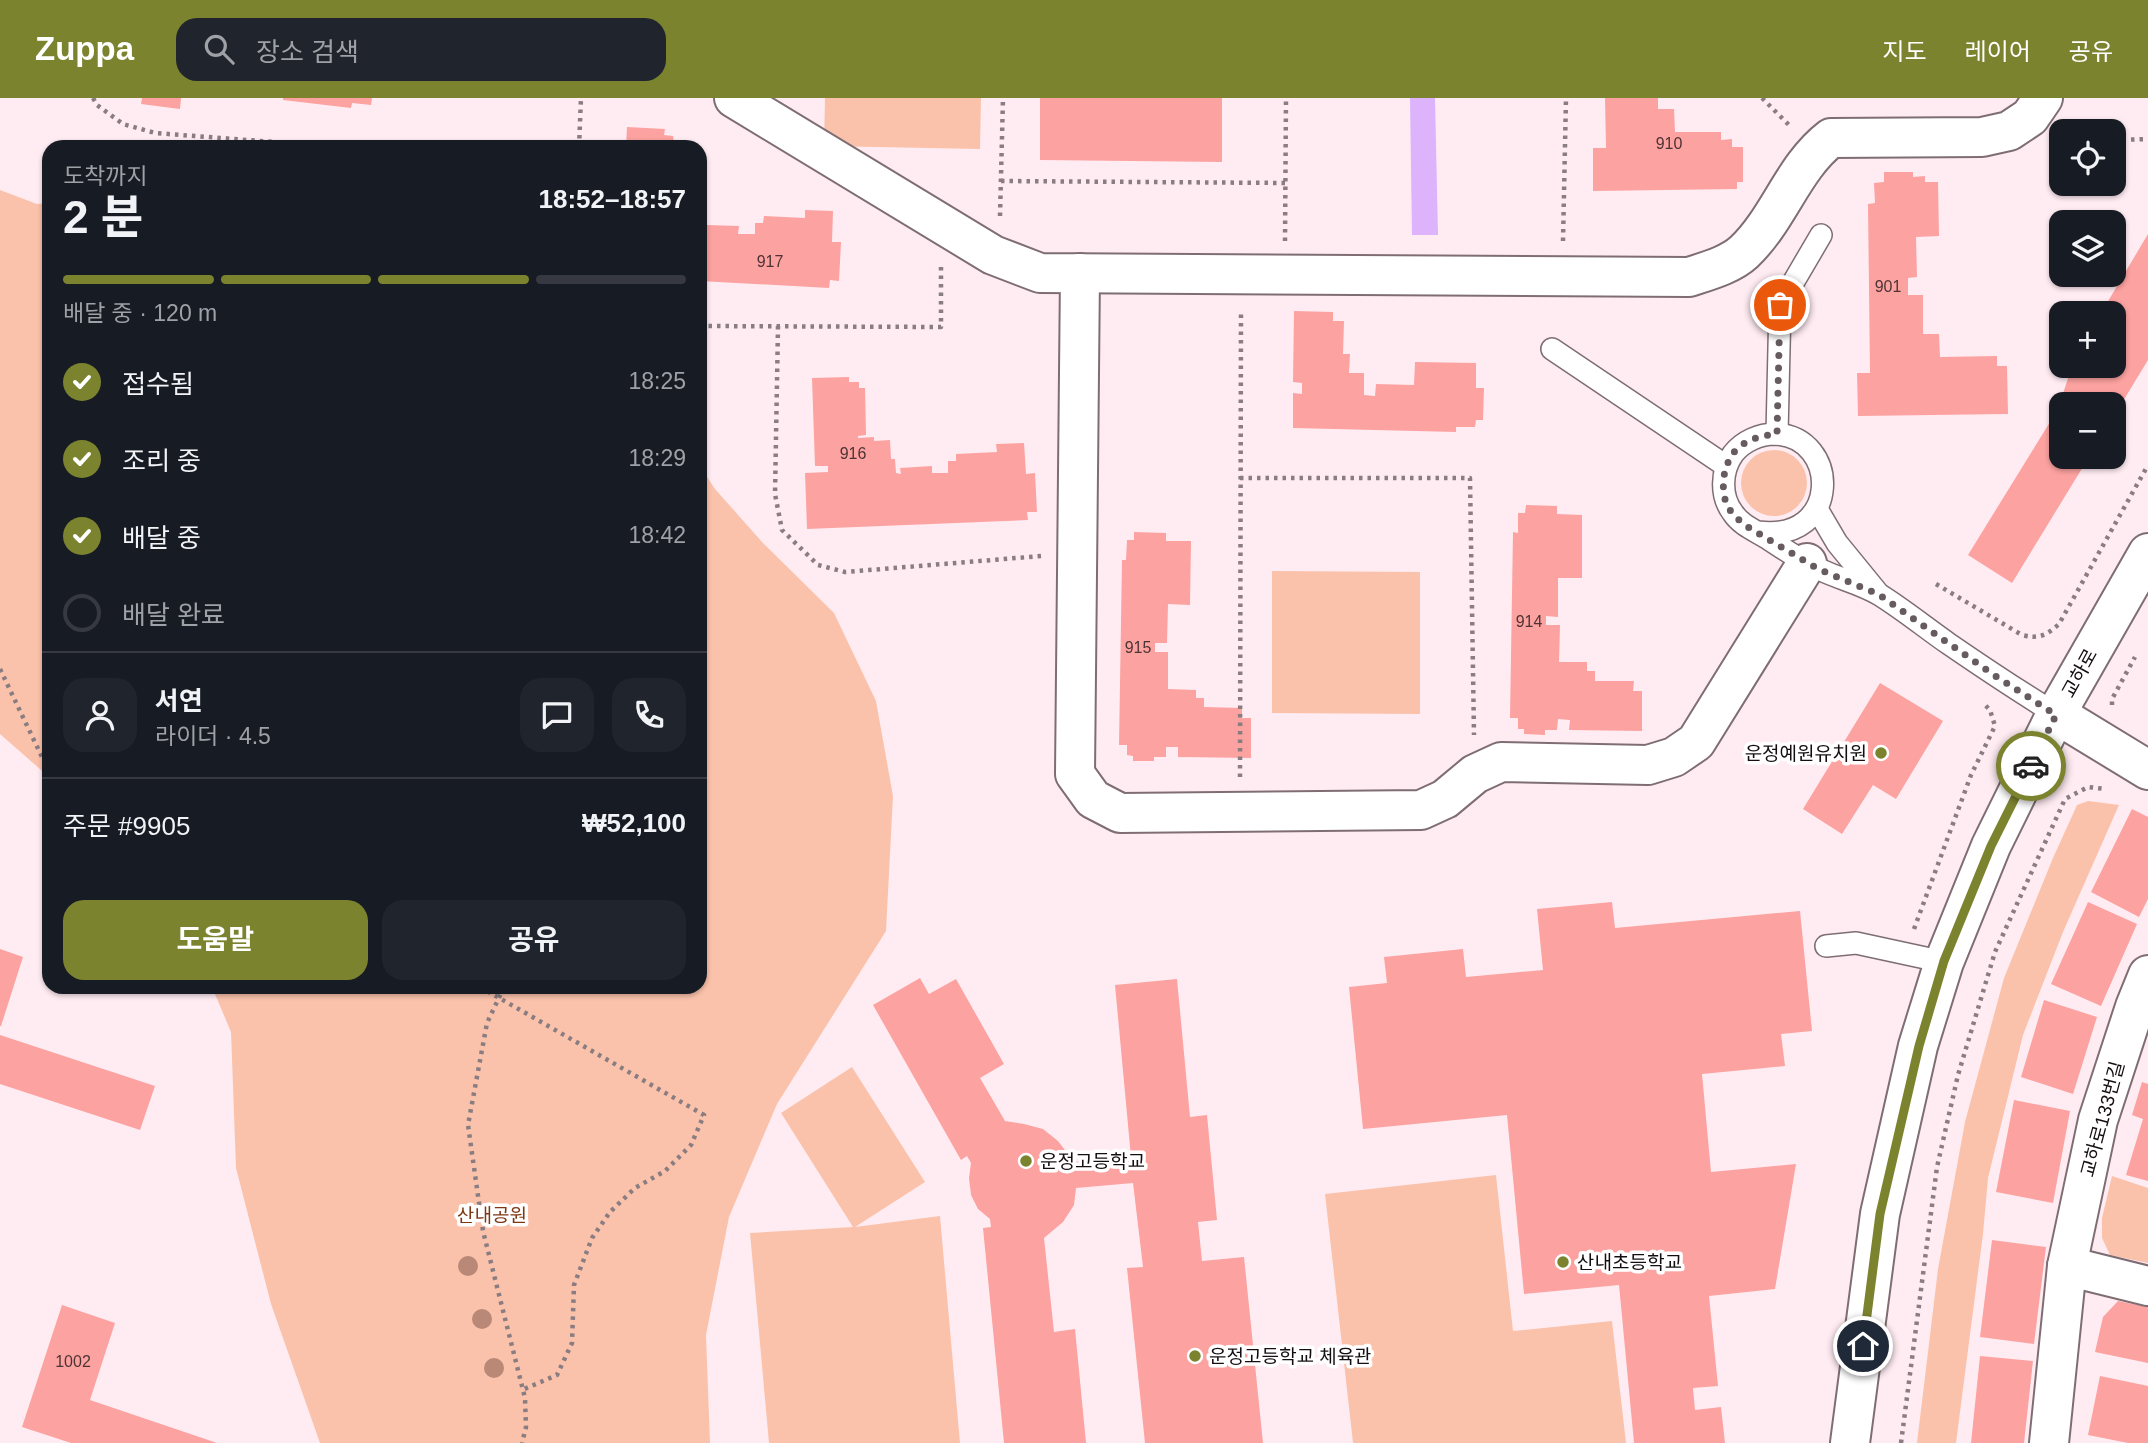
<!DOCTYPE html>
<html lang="ko">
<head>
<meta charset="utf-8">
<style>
  :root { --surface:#171b24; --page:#20242c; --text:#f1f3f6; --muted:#9ea1a6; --line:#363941; --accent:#7c832f }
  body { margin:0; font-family:Arial,"Noto Sans KR",sans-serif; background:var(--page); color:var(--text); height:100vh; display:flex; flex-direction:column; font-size:26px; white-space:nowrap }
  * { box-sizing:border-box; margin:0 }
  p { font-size:23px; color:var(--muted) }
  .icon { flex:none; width:38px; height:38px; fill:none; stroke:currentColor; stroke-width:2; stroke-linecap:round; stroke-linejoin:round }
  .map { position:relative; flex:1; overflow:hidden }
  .details { position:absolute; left:42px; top:42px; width:665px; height:854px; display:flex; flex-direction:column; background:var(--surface); border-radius:21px; box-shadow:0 2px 5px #0004 }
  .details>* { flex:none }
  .tools { position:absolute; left:2049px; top:21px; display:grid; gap:14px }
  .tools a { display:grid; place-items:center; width:77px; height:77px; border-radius:14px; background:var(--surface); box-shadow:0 2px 5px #0004; font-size:35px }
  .pin { position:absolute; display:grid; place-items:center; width:60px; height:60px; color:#fff; margin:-30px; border:4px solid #fff; border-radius:50%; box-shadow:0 2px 7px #0007 }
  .courier { position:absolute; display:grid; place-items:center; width:70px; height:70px; margin:-35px; border:5px solid #7c832f; border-radius:50%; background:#fff; color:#222; box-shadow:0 2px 9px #0007 }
  .overview em { font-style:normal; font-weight:700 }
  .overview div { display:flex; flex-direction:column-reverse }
  .overview { display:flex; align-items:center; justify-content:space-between; height:119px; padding:0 21px }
  h1 { font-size:46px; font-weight:700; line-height:52px }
  .bar { display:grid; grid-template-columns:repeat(4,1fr); gap:10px 7px; align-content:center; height:84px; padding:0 21px }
  .bar i { height:9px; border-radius:5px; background:var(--line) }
  .bar .selected { background:var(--accent) }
  .bar p { grid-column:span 4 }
  .line { display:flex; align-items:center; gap:18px; padding:0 21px; border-top:2px solid var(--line) }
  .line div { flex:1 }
  .round { display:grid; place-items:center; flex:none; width:74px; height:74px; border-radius:21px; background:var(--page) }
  ol { padding:0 21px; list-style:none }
  li { display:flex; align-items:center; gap:21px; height:77px }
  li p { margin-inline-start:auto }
  li .icon { padding:7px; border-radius:50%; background:var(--accent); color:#fff; stroke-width:4 }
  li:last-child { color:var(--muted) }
  li i { width:38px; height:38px; border:4px solid var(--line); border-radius:50% }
  .primary-button { display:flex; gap:14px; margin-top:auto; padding:14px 21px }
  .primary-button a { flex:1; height:80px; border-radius:21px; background:var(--accent); color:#fff; font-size:28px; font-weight:700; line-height:80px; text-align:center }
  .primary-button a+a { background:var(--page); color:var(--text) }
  header { display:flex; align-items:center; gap:42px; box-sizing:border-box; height:98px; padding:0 35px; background:var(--accent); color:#fff }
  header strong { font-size:33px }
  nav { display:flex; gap:38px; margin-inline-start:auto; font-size:24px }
  .search { width:490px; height:63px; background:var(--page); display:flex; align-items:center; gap:18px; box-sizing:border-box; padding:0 24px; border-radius:21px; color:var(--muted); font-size:26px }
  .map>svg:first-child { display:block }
  .green { fill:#fbc2ab }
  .water { fill:#ddb3fb }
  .building { fill:#fca2a0 }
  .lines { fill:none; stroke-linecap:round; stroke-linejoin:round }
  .lane-casing { stroke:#7e6e73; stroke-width:24 }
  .street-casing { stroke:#7e6e73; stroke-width:42 }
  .path { stroke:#897d81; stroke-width:4.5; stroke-dasharray:3.5 5; stroke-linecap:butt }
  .lane { stroke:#fff; stroke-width:21 }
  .street { stroke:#fff; stroke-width:38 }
  .tree { fill:#b98877 }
  .done { stroke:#665c5f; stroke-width:7; stroke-dasharray:0 12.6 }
  .route { stroke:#7c832f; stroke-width:9 }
  .poi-dot { fill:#7c832f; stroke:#fff; stroke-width:2.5 }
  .labels { text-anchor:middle; stroke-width:7; stroke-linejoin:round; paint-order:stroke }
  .number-label { font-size:16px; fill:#4e3334 }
  .street-label { font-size:19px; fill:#140e10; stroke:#fff }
  .poi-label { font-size:19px; fill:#140e10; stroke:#fff; text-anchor:start }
  .park-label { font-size:19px; fill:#7f3713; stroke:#fff }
</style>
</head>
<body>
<header>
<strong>Zuppa</strong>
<div class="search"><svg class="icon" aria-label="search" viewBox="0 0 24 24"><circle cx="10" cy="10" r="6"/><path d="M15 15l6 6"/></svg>장소 검색</div>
<nav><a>지도</a><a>레이어</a><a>공유</a></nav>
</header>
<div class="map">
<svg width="2148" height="1345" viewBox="0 0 2148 1345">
  <rect width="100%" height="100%" fill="#ffecf2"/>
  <g class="green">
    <polygon points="825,0 981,0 980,51 824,48"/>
    <polygon points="0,92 37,106 49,105 49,679 0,636"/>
    <circle cx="1774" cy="385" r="33"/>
    <polygon points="700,368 715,391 763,445 834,515 876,603 893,698 886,833 777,1006 729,1119 706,1237 710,1345 320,1345 271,1206 236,1070 231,934 212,889 700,889"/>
    <polygon points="1272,473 1420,474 1420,616 1272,615"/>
    <polygon points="2088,703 2119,707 2063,834 2023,937 1988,1080 1983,1136 1956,1345 1917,1345 1938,1171 1965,1024 2004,880 2053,760 2077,707"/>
    <polygon points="852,969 925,1084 855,1129 940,1118 960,1345 769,1345 750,1135 853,1129 781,1015"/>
    <polygon points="1496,1077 1513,1233 1612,1223 1626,1345 1353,1345 1325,1096"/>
    <polygon points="2112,1078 2148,1090 2148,1165 2110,1157 2102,1140 2102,1120"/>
  </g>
  <polygon class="water" points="1410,0 1435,0 1438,137 1412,137"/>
  <g class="building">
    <polygon points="142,0 181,0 180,11 141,6"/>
    <polygon points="283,0 372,0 371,7 352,5 351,10 283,2"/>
    <polygon points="1040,0 1222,0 1222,64 1040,62"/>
    <polygon points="1605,0 1658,0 1658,11 1674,11 1675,34 1721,34 1721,42 1732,41 1732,49 1743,49 1743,84 1737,84 1737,91 1593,93 1593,50 1606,50"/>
    <polygon points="627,29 665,31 664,37 673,38 674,44 679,44 679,49 626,49"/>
    <polygon points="1884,74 1913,74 1913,79 1925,78 1925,84 1938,84 1939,138 1916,139 1917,179 1908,180 1908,197 1923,197 1923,236 1939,236 1940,259 1997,258 1997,268 2007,268 2008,316 1858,318 1857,275 1870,275 1868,106 1875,105 1874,85 1884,84"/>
    <polygon points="805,112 833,113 832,144 841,144 839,183 830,182 829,190 700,183 700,117 703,117 702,133 707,133 707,127 739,128 738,136 755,136 755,125 763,125 764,118 805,120"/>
    <polygon points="2148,136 2148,262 2114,318 2114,306 2062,306 2062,359 2089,359 2012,485 1968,457 2058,311 2072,268 2114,268 2114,215 2101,215"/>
    <polygon points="1294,213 1333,214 1333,223 1344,223 1343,256 1350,256 1349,275 1364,275 1364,297 1375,298 1376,286 1414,287 1415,264 1476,265 1476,290 1484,290 1483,322 1476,322 1475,329 1456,329 1456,334 1293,330 1293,295 1302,296 1302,285 1293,284"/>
    <polygon points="849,279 849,284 859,284 859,290 865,290 866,337 858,338 858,340 874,339 874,343 890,342 891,361 895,361 896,375 901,376 900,370 932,368 932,375 948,375 948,363 956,363 956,356 997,354 996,346 1024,345 1026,376 1035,375 1037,414 1027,414 1028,422 807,431 805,375 828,374 828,368 815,368 812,280"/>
    <polygon points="1526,407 1557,408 1557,416 1582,417 1582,480 1558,480 1558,519 1546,518 1546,527 1560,527 1559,564 1587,564 1587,573 1595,573 1595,583 1634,583 1633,593 1642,593 1642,633 1569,632 1570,622 1558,621 1557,632 1545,632 1545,637 1524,636 1524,631 1518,631 1518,620 1510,620 1513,434 1518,435 1518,415 1525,415"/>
    <polygon points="1134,434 1166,435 1166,443 1191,443 1190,507 1168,506 1167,545 1155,545 1155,554 1168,554 1168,591 1196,592 1196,600 1204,600 1204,609 1242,610 1242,620 1251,620 1251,660 1178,659 1178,649 1166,649 1166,659 1154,659 1154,663 1133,663 1133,658 1127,657 1127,647 1119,647 1122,462 1126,462 1127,442 1134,442"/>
    <polygon points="1880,585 1943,623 1896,701 1873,687 1842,736 1803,711"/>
    <polygon points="2132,711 2148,719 2148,801 2139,819 2091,794"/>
    <polygon points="1612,804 1615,830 1800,813 1812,933 1781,936 1785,968 1702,976 1711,1074 1796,1066 1775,1191 1709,1198 1718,1288 1693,1290 1695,1312 1721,1309 1725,1345 1634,1345 1619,1187 1524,1196 1507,1017 1363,1031 1349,889 1387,885 1384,859 1463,851 1466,879 1543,872 1537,811"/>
    <polygon points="2088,804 2137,826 2101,908 2051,886"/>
    <polygon points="0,851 23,859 1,928 0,928"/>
    <polygon points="920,880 929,896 956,881 1004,966 980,980 1005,1023 1024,1026 1043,1031 1058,1043 1074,1064 1131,1059 1115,887 1177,881 1190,1019 1207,1017 1217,1122 1198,1124 1202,1163 1244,1159 1263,1345 1145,1345 1127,1170 1143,1169 1133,1085 1076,1090 1074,1107 1063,1124 1044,1140 1054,1234 1075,1231 1086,1345 1004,1345 983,1130 991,1129 990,1121 978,1111 971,1097 969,1080 971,1065 967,1058 961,1062 873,907"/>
    <polygon points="2044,902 2097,919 2073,996 2021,979"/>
    <polygon points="0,937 155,988 140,1032 0,986"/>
    <polygon points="2142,984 2148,986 2148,1083 2126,1077 2143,1021 2132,1017"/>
    <polygon points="2014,1002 2070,1013 2053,1105 1996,1094"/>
    <polygon points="1992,1142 2046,1149 2034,1246 1980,1239"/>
    <polygon points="2118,1203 2148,1209 2148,1265 2095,1254 2103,1219"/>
    <polygon points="62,1207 115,1225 90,1302 217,1345 71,1345 22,1329"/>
    <polygon points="1980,1258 2033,1263 2024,1345 1971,1345"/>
    <polygon points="2100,1278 2148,1288 2148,1345 2128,1345 2088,1337"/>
  </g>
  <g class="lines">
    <g class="lane-casing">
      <g id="lane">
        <polyline points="1552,251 1726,368"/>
        <polyline points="1777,336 1780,207 1821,137"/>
        <polyline points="1817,411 1837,445 1877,494"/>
        <path d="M1758 434C1842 445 1840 338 1775 336 1760 336 1743 343 1733 356 1721 373 1720 398 1733 415 1741 427 1754 432 1767 440 1784 451 1802 464 1821 472 1840 481 1862 486 1880 497 1904 512 1926 530 1949 546 1984 570 2020 594 2056 616"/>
        <polyline points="1826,848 1856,845 1944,864"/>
      </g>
    </g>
    <g class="street-casing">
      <g id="street">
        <path d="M734 0 993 157 1040 175 1689 179C1707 173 1730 167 1744 154 1779 121 1793 69 1831 40L1982 39 2009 33 2030 19 2043 0"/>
        <polyline points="1080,175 1075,676 1093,701 1120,715 1421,712 1445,701 1475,676 1501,664 1648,667 1674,659 1696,644 1807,465"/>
        <polyline points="2056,616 2148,672"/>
        <polyline points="2067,1168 2148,1188"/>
        <polyline points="1850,1345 1880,1116 1918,948 1944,864 1991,748 2056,616 2148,455"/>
        <polyline points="2049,1345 2067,1168 2098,1022 2135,909 2148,877"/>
      </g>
    </g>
    <g class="path">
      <polyline points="93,0 97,7 123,26 155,35 340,49"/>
      <polyline points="1762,0 1791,29"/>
      <polyline points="2114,42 2148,41"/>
      <polyline points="579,49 581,0"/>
      <polyline points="1001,83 1286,85"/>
      <polyline points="1000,118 1003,0"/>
      <polyline points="1285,143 1286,0"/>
      <polyline points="1563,143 1566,0"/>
      <polyline points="700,228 941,229 941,169"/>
      <polyline points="778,228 775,396 782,432 818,467 845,474 1041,458"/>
      <polyline points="1240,380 1470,380 1474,637"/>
      <path d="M1936 486 2022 537C2038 541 2046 538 2059 526L2148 367"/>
      <polyline points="0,571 42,659 49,664"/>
      <polyline points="2112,607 2112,601 2135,559"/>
      <polyline points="1240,679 1241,212"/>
      <polyline points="1914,831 1971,677 1995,628 1990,612 1985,607"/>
      <polyline points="480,889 704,1017 691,1047 665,1073 635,1090 610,1114 592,1140 574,1187 572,1245 557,1277 522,1292"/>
      <polyline points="504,889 487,925 468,1027 483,1133 525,1300 526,1329 522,1345"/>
      <polyline points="1901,1345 1937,1069 1958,977 1995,854 2065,701 2088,689 2105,691"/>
    </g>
    <use href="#lane" class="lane"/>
    <use href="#street" class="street"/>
  </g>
  <g class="tree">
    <circle cx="468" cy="1168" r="10"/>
    <circle cx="482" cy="1221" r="10"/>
    <circle cx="494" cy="1270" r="10"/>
  </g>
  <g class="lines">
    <polyline class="done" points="1780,207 1777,336 1761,338 1746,344 1734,354 1726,368 1723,383 1724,399 1731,414 1743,426 1818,471 1878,496 1994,577 2056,617 2031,668"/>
    <polyline class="route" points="1863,1248 1880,1116 1919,948 1944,863 1991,748 2031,668"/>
  </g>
  <g class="poi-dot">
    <circle cx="1881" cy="655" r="7"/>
    <circle cx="1026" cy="1063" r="7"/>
    <circle cx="1563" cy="1164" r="7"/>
    <circle cx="1195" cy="1258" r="7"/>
  </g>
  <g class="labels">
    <g class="number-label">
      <text x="1669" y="51">910</text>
      <text x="770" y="169">917</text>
      <text x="1888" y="194">901</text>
      <text x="853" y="361">916</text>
      <text x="1529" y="529">914</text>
      <text x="1138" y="555">915</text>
      <text x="73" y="1269">1002</text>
    </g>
    <g class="street-label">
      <text transform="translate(2079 575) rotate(-61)" y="7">교하로</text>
      <text transform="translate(2102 1021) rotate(-75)" y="7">교하로133번길</text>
    </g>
    <g class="poi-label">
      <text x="1867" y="662" text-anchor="end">운정예원유치원</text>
      <text x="1040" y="1070">운정고등학교</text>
      <text x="1577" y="1171">산내초등학교</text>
      <text x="1209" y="1265">운정고등학교 체육관</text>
    </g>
    <g class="park-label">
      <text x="492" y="1124">산내공원</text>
    </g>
  </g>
</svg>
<div class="tools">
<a><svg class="icon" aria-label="locate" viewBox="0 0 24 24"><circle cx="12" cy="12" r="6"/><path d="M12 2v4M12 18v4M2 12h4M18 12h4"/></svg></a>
<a><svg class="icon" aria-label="layers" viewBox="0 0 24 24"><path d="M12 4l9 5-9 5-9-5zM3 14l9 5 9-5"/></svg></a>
<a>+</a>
<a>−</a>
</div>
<div class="pin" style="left:1780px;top:207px;background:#ea580c"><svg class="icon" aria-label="bag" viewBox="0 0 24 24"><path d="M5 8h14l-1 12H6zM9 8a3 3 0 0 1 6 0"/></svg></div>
<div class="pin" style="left:1863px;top:1248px;background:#1f2937"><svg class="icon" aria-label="home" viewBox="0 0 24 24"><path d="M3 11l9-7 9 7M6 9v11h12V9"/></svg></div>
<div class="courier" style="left:2031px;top:668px"><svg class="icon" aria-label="car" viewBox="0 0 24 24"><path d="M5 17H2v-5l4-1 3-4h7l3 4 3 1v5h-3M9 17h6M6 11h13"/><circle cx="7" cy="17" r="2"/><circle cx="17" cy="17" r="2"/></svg></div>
<section class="details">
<div class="overview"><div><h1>2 분</h1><p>도착까지</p></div><em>18:52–18:57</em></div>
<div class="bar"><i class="selected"></i><i class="selected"></i><i class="selected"></i><i></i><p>배달 중 · 120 m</p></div>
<ol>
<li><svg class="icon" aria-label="check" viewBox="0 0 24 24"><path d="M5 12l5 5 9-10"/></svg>접수됨<p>18:25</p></li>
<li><svg class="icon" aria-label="check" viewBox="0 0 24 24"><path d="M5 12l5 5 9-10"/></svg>조리 중<p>18:29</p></li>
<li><svg class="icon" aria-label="check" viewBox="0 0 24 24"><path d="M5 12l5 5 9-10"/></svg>배달 중<p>18:42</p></li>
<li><i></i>배달 완료</li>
</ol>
<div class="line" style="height:126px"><a class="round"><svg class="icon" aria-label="person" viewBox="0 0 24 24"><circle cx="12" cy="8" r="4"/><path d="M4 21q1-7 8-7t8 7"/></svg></a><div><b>서연</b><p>라이더 · 4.5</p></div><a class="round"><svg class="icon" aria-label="chat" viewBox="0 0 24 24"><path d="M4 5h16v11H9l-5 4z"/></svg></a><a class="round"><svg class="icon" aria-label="phone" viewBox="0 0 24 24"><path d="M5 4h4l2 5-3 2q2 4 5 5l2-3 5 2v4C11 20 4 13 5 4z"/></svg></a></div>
<div class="line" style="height:91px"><div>주문 #9905</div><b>₩52,100</b></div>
<div class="primary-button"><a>도움말</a><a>공유</a></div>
</section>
</div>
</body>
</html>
